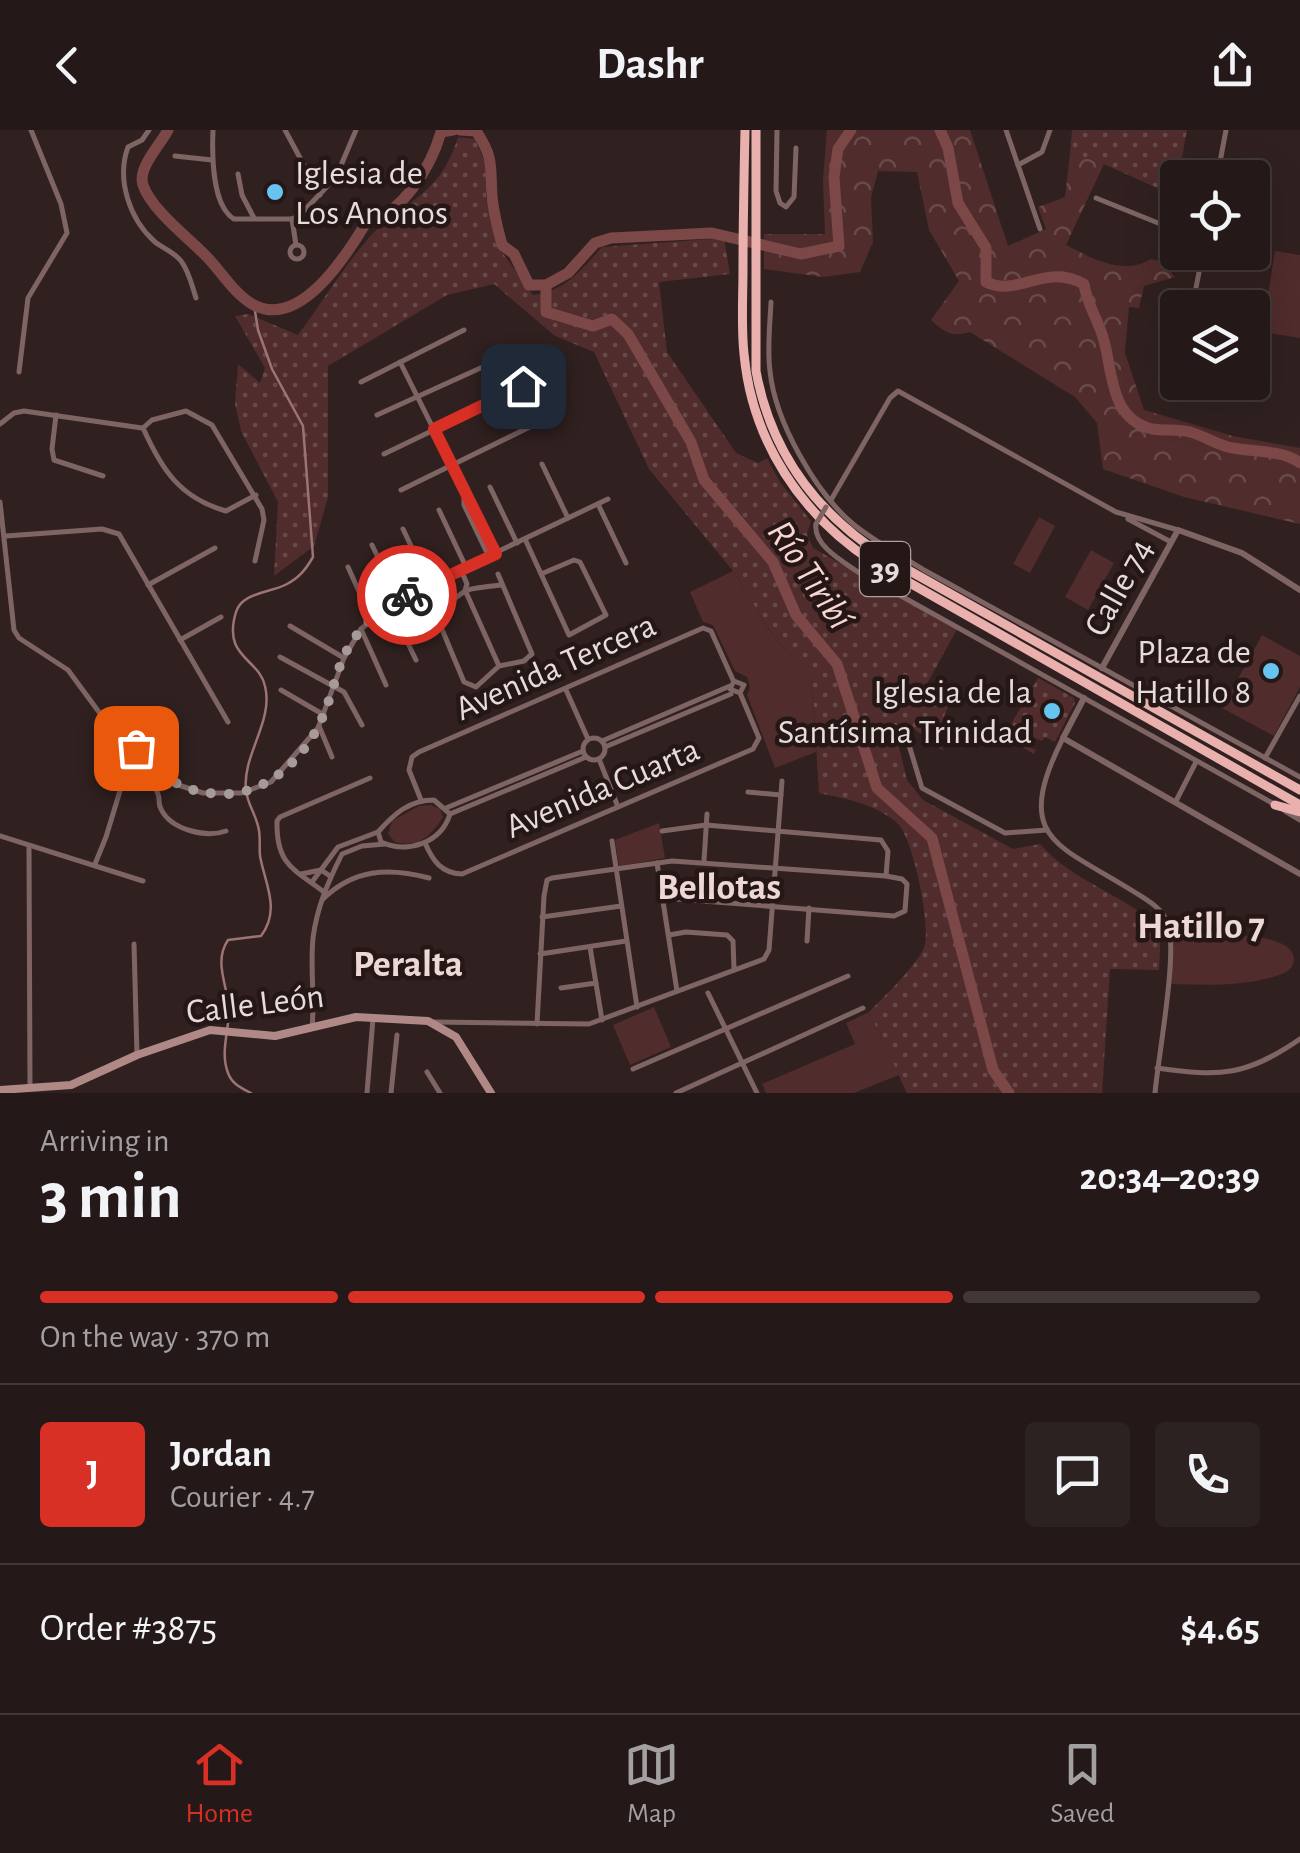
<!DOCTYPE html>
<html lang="en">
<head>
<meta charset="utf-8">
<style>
  :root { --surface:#241918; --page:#2c2221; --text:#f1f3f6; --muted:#a3a0a2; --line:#413837; --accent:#d93025 }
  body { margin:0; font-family:"Alegreya Sans",sans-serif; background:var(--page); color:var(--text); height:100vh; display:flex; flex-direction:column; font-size:38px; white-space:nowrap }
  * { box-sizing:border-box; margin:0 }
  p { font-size:32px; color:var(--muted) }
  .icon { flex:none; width:55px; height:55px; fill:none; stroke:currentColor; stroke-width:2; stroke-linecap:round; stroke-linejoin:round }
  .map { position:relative; height:963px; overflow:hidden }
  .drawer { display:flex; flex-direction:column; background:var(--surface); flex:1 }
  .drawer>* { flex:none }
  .tools { position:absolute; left:1160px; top:30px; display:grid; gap:20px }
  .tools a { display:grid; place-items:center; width:110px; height:110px; border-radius:10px; background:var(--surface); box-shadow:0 10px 40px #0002,0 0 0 2px var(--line); font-size:50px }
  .pin { position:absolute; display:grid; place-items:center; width:85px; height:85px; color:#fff; margin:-42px; border-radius:20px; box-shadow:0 5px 15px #0006 }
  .courier { position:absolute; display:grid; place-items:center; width:100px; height:100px; margin:-50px; border:8px solid #d93025; border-radius:50%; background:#fff; color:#222; box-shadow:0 2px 12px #0007 }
  .headline em { font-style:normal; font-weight:600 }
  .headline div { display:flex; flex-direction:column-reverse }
  .headline { display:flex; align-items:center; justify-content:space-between; height:170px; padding:0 40px }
  h1 { font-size:65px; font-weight:600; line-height:75px }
  .bar { display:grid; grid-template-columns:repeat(4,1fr); gap:15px 10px; align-content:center; height:120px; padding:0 40px }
  .bar i { height:12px; border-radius:8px; background:var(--line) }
  .bar .active { background:var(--accent) }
  .bar p { grid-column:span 4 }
  .line { display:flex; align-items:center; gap:25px; padding:0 40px; border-top:2px solid var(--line) }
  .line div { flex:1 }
  .round { display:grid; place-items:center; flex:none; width:105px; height:105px; border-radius:10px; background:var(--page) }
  header { display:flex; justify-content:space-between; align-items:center; height:130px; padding:0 40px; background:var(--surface); font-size:45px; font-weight:600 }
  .tab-bar { display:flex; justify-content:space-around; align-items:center; height:140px; border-top:2px solid var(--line); background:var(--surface); font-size:28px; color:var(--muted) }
  .tab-bar a { display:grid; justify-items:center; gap:5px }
  .tab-bar .active { color:var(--accent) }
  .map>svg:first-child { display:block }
  .grass { fill:url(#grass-dots) }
  .forest { fill:url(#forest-crowns) }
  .park { fill:#502c2c }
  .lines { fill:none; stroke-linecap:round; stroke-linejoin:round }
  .stream { stroke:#9c7473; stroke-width:2.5 }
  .river { stroke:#7c4847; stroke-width:11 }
  .minor { stroke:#7e6564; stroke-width:5 }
  .tertiary { stroke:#7e6564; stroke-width:6 }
  .secondary { stroke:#b08987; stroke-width:8 }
  .trunk { stroke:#e9b0ae; stroke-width:9 }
  .minor-bridge { stroke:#7e6564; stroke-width:5 }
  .done { stroke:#a69b9a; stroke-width:10; stroke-dasharray:0 18 }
  .route { stroke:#d93025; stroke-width:12 }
  .poi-dot { fill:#67c4f0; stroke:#261717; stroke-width:4 }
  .labels { text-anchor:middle; stroke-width:9; stroke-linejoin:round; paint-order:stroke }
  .shield { fill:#261717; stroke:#aca1a0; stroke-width:2.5 }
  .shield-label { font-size:32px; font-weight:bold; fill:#e6dcdb }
  .poi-label { font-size:35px; fill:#e6dcdb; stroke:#261717; text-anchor:end }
  .street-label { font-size:35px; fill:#e6dcdb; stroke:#261717 }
  .water-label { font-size:38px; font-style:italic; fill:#f9d5d3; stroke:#261717 }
  .neighbourhood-label { font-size:38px; font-weight:bold; fill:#edd8d7; stroke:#261717 }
</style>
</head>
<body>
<header><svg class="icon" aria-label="back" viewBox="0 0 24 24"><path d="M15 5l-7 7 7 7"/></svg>Dashr<svg class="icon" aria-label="share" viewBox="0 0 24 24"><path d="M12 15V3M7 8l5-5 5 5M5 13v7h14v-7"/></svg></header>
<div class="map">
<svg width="1300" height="963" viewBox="0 0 1300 963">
  <defs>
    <pattern id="grass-dots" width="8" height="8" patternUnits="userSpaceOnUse" patternTransform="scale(2.5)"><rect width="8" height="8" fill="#502c2c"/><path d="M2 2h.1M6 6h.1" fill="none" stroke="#694a4a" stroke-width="1.8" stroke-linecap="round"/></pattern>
    <pattern id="forest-crowns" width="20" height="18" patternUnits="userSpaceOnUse" patternTransform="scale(2.5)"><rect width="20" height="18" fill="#502c2c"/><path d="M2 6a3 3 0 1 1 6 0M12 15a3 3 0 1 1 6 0" fill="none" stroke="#694a4a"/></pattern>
  </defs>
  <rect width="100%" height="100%" fill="#302120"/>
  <g class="grass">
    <polygon points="1072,0 1187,0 1175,66 1104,34 1070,23"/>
    <path d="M458 7 475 9 488 39 486 67 496 114 533 165C566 161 581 140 602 117L724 108 730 144 659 152 667 222 736 323 758 333 767 328 780 352 811 391 807 404 813 418 957 499 928 552 952 566 938 602 943 621 913 598 897 609 907 650 923 670 1013 719 1040 714C1072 751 1124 765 1161 798L1159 840 1110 839 1102 963H907L869 882C884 867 915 837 924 818 932 799 913 706 897 693 876 674 846 669 819 663L812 550 773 506 733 441 649 339 594 222 555 206 494 154 447 165 328 236V367L314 416 274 446 278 372 241 301 235 274 238 234 260 253 265 238 235 186 248 184 298 205C321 174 342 139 367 110 403 69 439 69 458 7Z"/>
    <polygon points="1038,548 1074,568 1075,573 1055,612 1045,607 1042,611 1034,608 1030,617 1036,620 1034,624 1004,606"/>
  </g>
  <path class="forest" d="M827 0H970L1008 116 1046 99 1038 77 1065 67 1070 23 1104 34 1066 115C1093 129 1123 146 1151 129L1173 134 1171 143 1175 147 1144 156 1139 178 1129 177 1125 223 1144 280 1233 306 1300 318V394L1184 367 1103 339 1097 293 1075 267 970 202C951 208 945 202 931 190L959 151 929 100 917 42 878 41 871 68 873 112 860 142 823 147 764 139V104H825L823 50Z"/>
  <g class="park">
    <polygon points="1275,121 1300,125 1300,208 1262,202"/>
    <polygon points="1039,387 1055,396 1030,443 1013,434"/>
    <polygon points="1091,420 1114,433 1088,480 1065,467"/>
    <polygon points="733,441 773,506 812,550 816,622 775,638 747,565 750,557 747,547 735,541 713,495 703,492 690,462"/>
    <polygon points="1262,505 1300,526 1300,557 1274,606 1222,578"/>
    <path d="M419 676 431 675 440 679 443 687C431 706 419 718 395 712L388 704 392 691Z"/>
    <polygon points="659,693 665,728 619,736 615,710"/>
    <path d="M1232 805C1247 806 1293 807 1294 829 1294 838 1286 843 1279 845 1244 857 1206 855 1170 854L1174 807Z"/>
    <polygon points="654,877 671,917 630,935 613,895"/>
    <polygon points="869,882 899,945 854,963 766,963 762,954 855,914 846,893"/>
  </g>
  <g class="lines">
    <path class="stream" d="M251 963C241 958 232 954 228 943 220 922 229 901 229 880 228 856 213 832 228 810L261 806C281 779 265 754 260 726 259 716 261 705 258 696 255 683 247 673 246 660 242 625 274 591 265 556 259 528 222 528 236 482 242 462 271 463 287 454 300 447 306 439 313 427L303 296 272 239 258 200 254 175"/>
    <g class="river">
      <path d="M168 0C161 14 137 38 143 55 151 79 186 106 204 124 220 139 232 162 252 174 299 201 346 126 366 93 403 83 431 37 441 2L453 0"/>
      <path d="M460 0 476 1C494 28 490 35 492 65 493 82 498 99 502 115L514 124 529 155H546L568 143 595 113 611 108 712 103 801 124 839 116 834 47 838 19 851 0"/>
      <path d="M940 0 948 18 958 73 986 118V152C1018 168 1045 132 1084 154 1087 176 1099 190 1104 211 1113 243 1110 289 1152 299 1164 301 1178 299 1190 302 1205 306 1218 316 1233 318 1254 322 1283 320 1300 333"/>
      <polyline points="546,155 546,182 593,196 612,189 628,204 691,312 704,350 773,432 796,485 837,534 877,658 932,708 993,940 1009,963"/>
    </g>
    <g class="minor">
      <path d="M149 0 142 10 128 17C116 50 130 90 155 112 164 119 174 122 181 131 189 141 192 156 196 168"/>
      <path d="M213 0C212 24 212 76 234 89H292L300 85 336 47 356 0"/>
      <polyline points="285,0 320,65"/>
      <polyline points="777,0 776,61 780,73 786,77 794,67 796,18"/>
      <polyline points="1006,0 1040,99"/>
      <polyline points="175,26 212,30"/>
      <polyline points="1018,35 1042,22 1050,0"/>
      <polyline points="238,44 242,65 254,88"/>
      <polyline points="1217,48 1226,0"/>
      <polyline points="1096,68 1178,101"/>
      <polyline points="292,89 296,115"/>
      <circle cx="297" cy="122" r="7"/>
      <path d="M771 172C770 195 767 218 770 241 775 291 815 362 853 394 875 412 900 425 924 440L1300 647"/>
      <polyline points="1192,178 1203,122"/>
      <polyline points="400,232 496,424"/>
      <polyline points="19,242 28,168 67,103 61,74 31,0"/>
      <polyline points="361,252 464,200"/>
      <polyline points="56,285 52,319 54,330 103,346"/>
      <polyline points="377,285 485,236"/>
      <polyline points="0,294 14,283 24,281 142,298"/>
      <polyline points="143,298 152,290 186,281 212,295 262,379 264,390 255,431"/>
      <path d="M143 298C162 340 180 368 226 381L256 365"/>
      <polyline points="384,324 523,257"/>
      <polyline points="542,334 568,388"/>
      <polyline points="490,357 517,413"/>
      <polyline points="401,360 546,289"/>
      <polyline points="464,362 464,375 489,427"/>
      <polyline points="831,370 890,268 898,261 1116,382 1178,400"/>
      <polyline points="0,372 14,500 19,508 68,540 124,616 126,641 106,707 95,734"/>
      <polyline points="598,374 626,433"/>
      <polyline points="439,380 466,437"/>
      <polyline points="1128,389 1171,412"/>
      <path d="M816 394C813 415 842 431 858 442L1276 675"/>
      <polyline points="403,399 429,454"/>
      <polyline points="6,406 102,399 119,404 228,592"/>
      <polyline points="525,409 569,505 606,485 580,432 574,430 541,444"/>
      <polyline points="372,415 398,469"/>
      <polyline points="348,437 371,488"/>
      <polyline points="461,440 467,454 465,460 499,536"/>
      <polyline points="148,455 215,418"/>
      <polyline points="431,473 464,552 476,557 499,536 524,531 532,524 498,444"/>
      <polyline points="389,474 416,530"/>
      <path d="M435 485C469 458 456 460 502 455"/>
      <polyline points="290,496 344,528"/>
      <polyline points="361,499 386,555"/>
      <polyline points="180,510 221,487"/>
      <polyline points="280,527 344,562 362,595"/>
      <polyline points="281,560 324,585"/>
      <polyline points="566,560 588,609"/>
      <polyline points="319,596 332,627"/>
      <circle cx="594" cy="619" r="11"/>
      <path d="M1063 608C1011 711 1059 714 1136 763 1149 771 1163 779 1168 794 1178 822 1158 928 1155 963"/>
      <polyline points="602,611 730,556"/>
      <polyline points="909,615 922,658 1005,703 1047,700"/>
      <polyline points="124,616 137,618 153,638 172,653 203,663 242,663 271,652 318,598 344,528 361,499 398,469 608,369"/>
      <polyline points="605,617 731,564"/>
      <polyline points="1265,628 1300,566"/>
      <polyline points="599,629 618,677"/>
      <path d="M147 630C138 656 151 646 158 664 161 674 157 670 161 679 171 700 206 708 226 701"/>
      <polyline points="748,662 781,665"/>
      <polyline points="421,670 409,640 412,627 419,622 703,498 711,501 733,550"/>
      <path d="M434 670 450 684C441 713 408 724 381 712L378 702C394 684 409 670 434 670Z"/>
      <polyline points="1176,671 1196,632"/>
      <polyline points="446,678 583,621"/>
      <polyline points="1285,681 1300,690"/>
      <polyline points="450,684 586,627"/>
      <polyline points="662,701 706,695 881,710 888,721 886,746 902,749 907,754 905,781 894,786 677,769 664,771"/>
      <polyline points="0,706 143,751"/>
      <polyline points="612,711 637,877"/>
      <path d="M425 713C433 731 441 743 462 744L753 619 759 608 740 563 744 555 734 551 730 559 740 563"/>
      <polyline points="29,716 30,958"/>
      <polyline points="704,731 707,684"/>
      <polyline points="657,733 677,861"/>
      <polyline points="301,744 321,740 330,746"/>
      <polyline points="312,752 338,717 378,702"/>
      <path d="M324 762C294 739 276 735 277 691L280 687 370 648"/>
      <path d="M322 770C353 739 388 737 429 748"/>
      <polyline points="542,787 621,776"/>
      <polyline points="669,805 686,802 727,805 733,811 734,839"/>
      <polyline points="807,811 809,778"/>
      <polyline points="134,814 137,925"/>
      <polyline points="590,817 602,890"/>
      <polyline points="540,824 626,811"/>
      <polyline points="561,858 596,853"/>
      <polyline points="708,863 757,963"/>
      <polyline points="434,892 589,894 764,829 769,820 782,651"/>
      <polyline points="537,894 544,766 547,750 552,748 672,731 886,746"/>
      <path d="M312 898C315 868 310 838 313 808 317 777 328 752 342 724L362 716 385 714"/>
      <path d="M1157 938C1221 947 1246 946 1300 909"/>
      <polyline points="633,939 848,846"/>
      <polyline points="427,942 440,963"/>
      <polyline points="367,963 373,888"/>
      <polyline points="391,963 397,905"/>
      <polyline points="676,963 863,878"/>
    </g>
    <g class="tertiary">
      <polyline points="1102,538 1178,400 1242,423 1300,460"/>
      <polyline points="1084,568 1063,608 1300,744"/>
    </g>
    <polyline class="secondary" points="0,960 71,955 137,925 210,900 275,906 356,887 428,891 456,907 491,963"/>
    <g class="trunk">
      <path d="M745 0C744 46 743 92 743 139 743 167 741 196 744 224 752 311 801 385 873 432L1300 675"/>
      <path d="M756 0V241C771 323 816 383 885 427L1300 660"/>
      <polyline points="1275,675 1300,682"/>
    </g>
    <polyline class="minor-bridge" points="816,394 826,377"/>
  </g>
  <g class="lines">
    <path class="done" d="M136 618C165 647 176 661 220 664 266 666 306 628 323 586 331 568 335 547 343 528 356 500 379 478 407 465"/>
    <polyline class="route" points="407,465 496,424 434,299 523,256"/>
  </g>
  <g class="poi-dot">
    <circle cx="275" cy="62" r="10"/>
    <circle cx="1271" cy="541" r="10"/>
    <circle cx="1052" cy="581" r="10"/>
  </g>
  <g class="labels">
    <rect class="shield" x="860" y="412" width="50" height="54" rx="8"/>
    <g class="shield-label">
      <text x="885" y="450">39</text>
    </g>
    <g class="poi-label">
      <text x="295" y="54" text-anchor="start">Iglesia de<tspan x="295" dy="40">Los Anonos</tspan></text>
      <text x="1251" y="533">Plaza de<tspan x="1251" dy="40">Hatillo 8</tspan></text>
      <text x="1032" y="573">Iglesia de la<tspan x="1032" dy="40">Santísima Trinidad</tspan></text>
    </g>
    <g class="street-label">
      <text transform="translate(1118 457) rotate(-61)" y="12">Calle 74</text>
      <text transform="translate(555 536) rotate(-24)" y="12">Avenida Tercera</text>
      <text transform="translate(602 657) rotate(-23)" y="12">Avenida Cuarta</text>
      <text transform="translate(255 873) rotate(-7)" y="12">Calle León</text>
    </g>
    <g class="water-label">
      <text transform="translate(811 444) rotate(56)" y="13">Río Tiribí</text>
    </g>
    <g class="neighbourhood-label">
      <text x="719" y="769">Bellotas</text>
      <text x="1201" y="808">Hatillo 7</text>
      <text x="408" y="846">Peralta</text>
    </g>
  </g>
</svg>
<div class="tools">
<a><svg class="icon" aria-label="locate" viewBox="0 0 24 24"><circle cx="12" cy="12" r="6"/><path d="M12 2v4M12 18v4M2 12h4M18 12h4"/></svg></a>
<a><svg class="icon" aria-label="layers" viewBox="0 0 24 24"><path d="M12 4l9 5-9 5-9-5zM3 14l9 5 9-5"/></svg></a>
</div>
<div class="pin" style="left:136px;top:618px;background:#ea580c"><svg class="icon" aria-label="bag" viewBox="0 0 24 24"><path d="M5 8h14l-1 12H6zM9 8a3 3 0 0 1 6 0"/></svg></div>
<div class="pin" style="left:523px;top:256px;background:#1f2937"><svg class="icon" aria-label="home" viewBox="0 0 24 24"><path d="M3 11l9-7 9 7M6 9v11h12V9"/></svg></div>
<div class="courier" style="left:407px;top:465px"><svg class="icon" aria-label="bike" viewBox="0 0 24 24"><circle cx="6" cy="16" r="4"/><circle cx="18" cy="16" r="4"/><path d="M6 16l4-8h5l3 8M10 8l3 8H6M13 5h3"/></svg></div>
</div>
<section class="drawer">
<div class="headline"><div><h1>3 min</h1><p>Arriving in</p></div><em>20:34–20:39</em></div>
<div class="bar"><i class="active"></i><i class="active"></i><i class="active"></i><i></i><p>On the way · 370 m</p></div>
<div class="line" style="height:180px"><b class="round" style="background:var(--accent);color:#fff">J</b><div><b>Jordan</b><p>Courier · 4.7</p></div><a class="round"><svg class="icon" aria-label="chat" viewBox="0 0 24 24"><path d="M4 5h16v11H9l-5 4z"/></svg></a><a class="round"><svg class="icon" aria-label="phone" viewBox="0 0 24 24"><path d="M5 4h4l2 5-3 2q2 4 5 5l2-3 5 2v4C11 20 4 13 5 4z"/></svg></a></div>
<div class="line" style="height:130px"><div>Order #3875</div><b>$4.65</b></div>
</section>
<nav class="tab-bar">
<a class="active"><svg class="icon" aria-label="home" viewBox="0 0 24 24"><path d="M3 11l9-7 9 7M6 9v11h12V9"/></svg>Home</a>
<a><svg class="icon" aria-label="map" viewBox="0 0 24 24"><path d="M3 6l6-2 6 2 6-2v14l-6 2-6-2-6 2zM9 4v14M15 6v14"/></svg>Map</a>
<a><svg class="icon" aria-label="saved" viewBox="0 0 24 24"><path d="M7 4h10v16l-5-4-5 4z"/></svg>Saved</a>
</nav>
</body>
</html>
